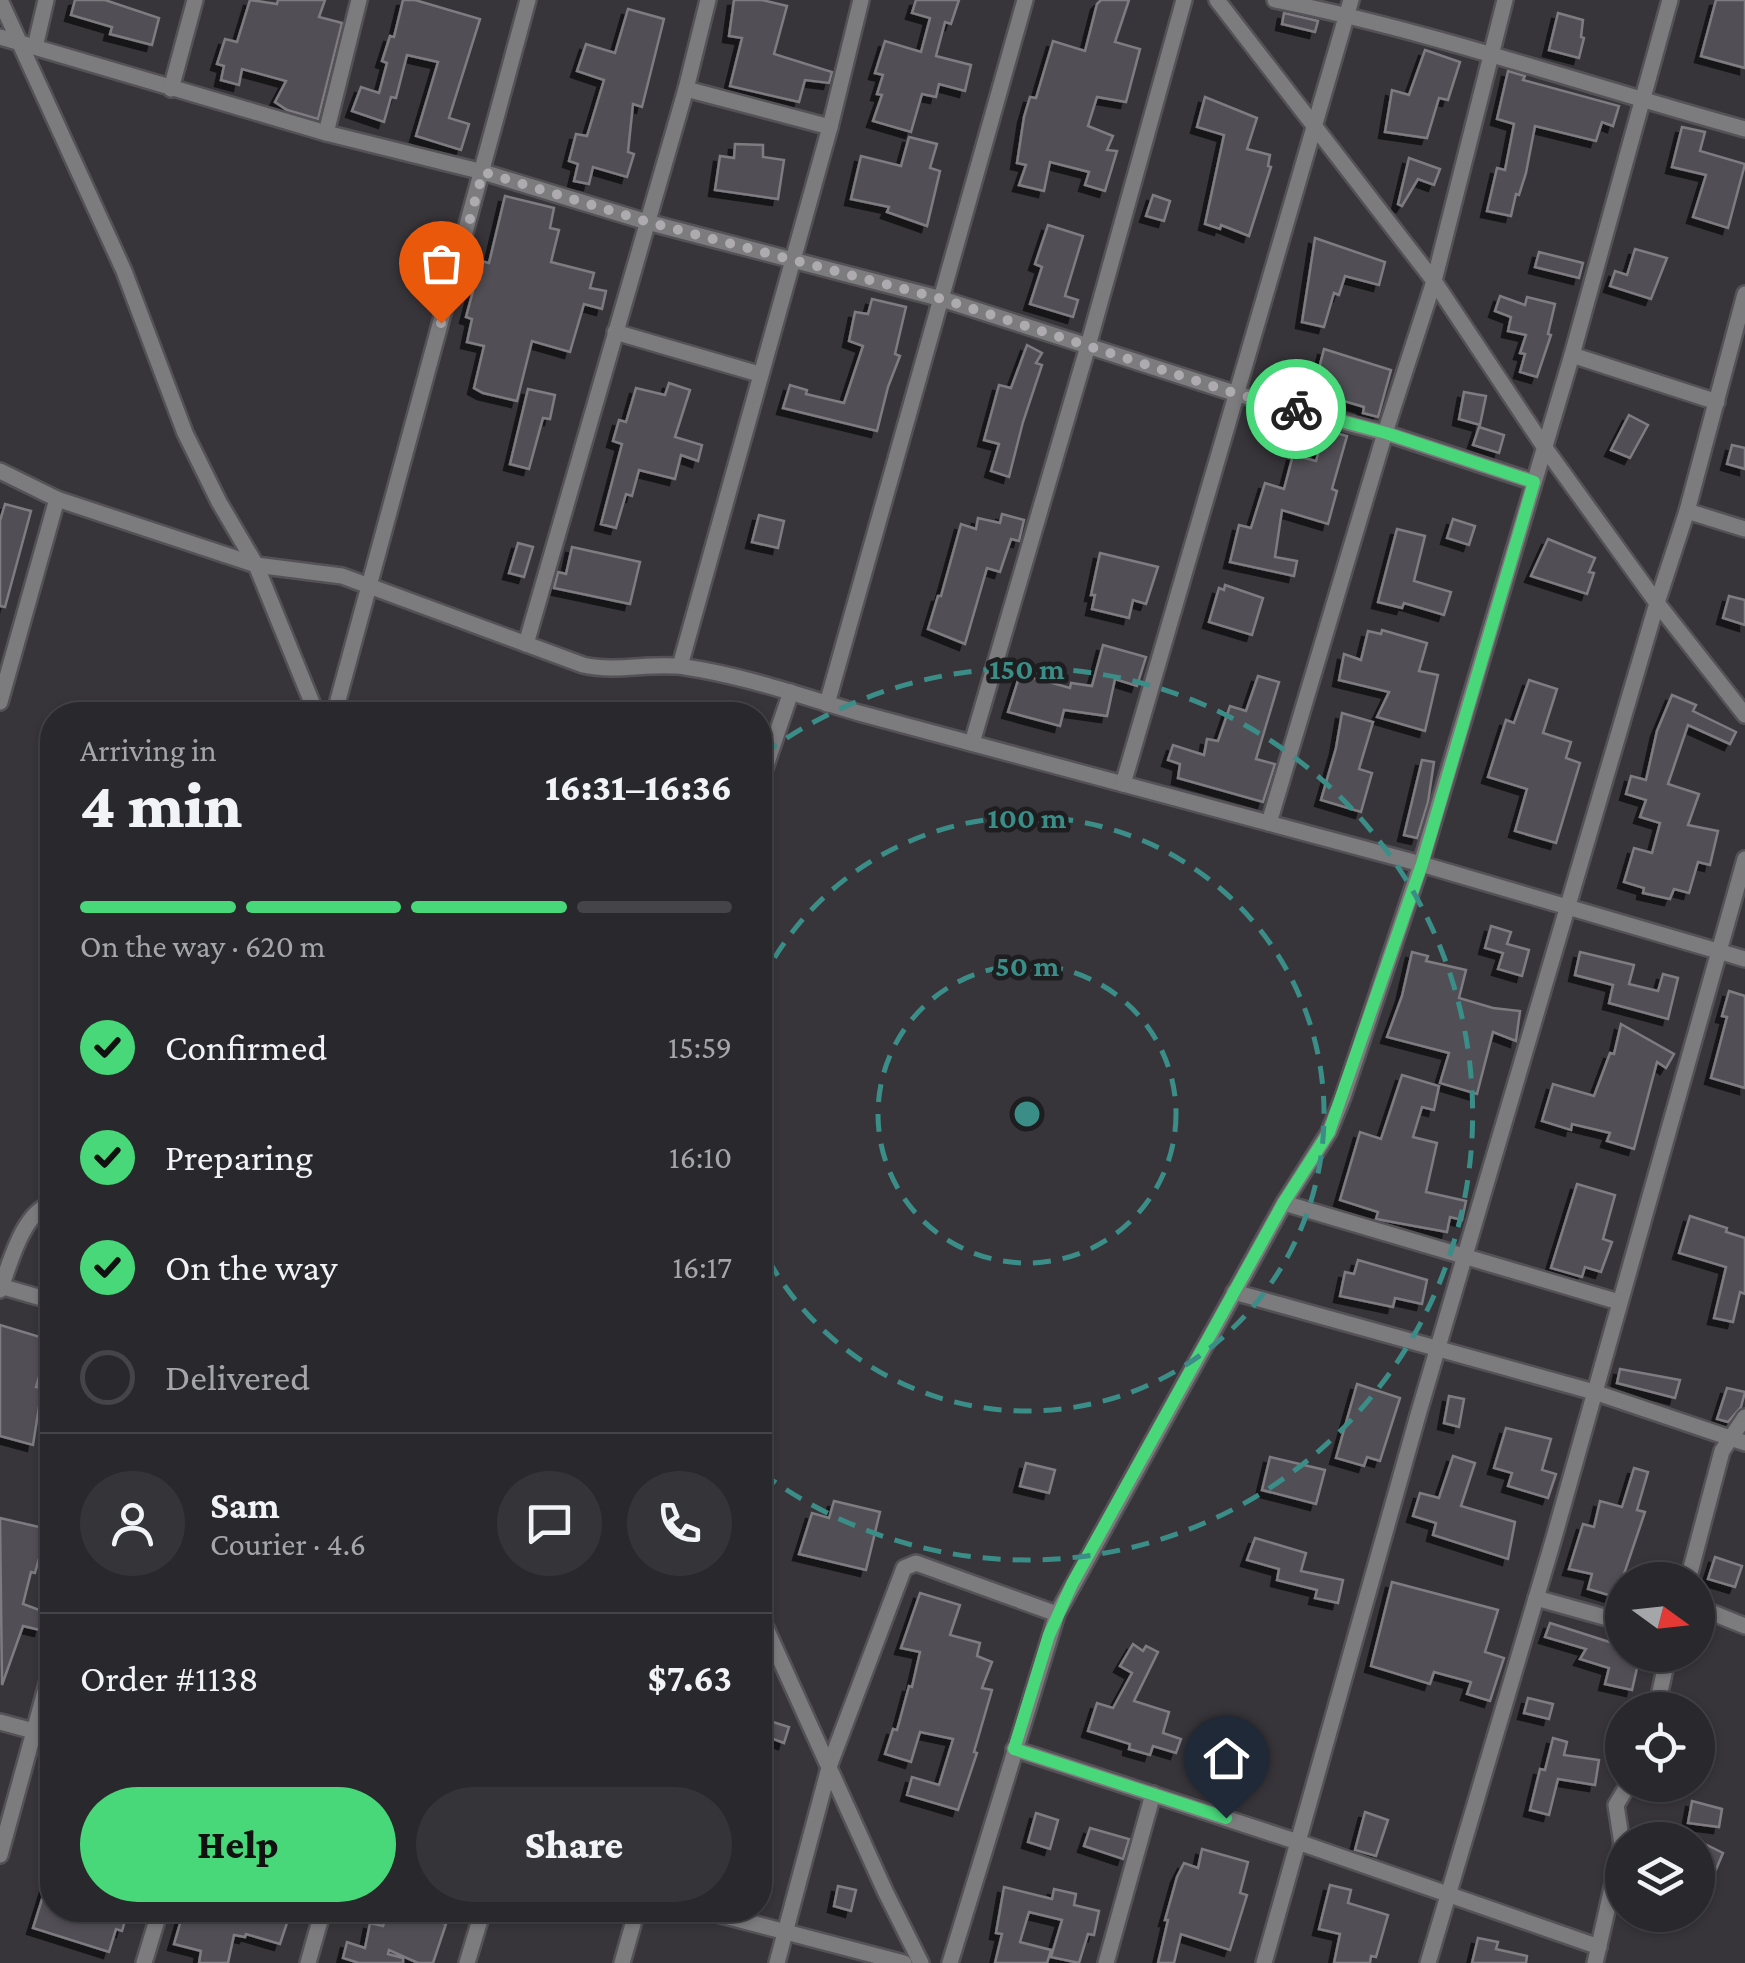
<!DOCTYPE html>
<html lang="en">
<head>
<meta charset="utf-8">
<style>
  :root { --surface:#29282c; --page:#353438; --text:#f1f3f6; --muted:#a5a6a9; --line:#454448; --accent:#48d779 }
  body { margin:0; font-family:"Crimson Pro",serif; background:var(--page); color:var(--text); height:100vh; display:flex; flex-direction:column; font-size:38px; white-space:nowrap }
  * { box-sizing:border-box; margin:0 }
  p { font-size:32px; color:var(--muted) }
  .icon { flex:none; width:55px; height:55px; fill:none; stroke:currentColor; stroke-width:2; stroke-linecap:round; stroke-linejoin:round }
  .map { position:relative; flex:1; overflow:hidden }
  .sheet { position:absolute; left:40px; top:702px; width:732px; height:1220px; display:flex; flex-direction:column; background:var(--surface); border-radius:40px; box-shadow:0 2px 8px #0004,0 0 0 2px var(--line) }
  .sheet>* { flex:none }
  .needle { width:65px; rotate:105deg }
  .buttons { position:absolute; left:1605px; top:1562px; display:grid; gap:20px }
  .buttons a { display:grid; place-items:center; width:110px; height:110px; border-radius:50%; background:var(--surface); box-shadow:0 2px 8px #0004,0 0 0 2px var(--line); font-size:50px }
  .pin { position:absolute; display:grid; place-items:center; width:85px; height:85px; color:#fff; margin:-102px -42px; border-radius:50% 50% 50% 0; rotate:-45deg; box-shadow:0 0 10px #0007 }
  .pin .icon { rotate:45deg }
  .courier { position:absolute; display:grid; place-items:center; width:100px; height:100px; margin:-50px; border:8px solid #48d779; border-radius:50%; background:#fff; color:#222; box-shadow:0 2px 12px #0007 }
  .headline em { font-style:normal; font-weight:800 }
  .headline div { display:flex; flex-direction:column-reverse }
  .headline { display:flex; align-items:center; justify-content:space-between; height:170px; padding:0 40px }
  h1 { font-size:65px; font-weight:800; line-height:75px }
  .bar { display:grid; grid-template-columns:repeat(4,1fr); gap:15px 10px; align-content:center; height:120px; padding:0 40px }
  .bar i { height:12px; border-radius:8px; background:var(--line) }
  .bar .on { background:var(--accent) }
  .bar p { grid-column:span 4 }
  .line { display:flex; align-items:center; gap:25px; padding:0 40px; border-top:2px solid var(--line) }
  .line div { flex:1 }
  .round { display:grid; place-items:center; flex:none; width:105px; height:105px; border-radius:52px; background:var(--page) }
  ol { padding:0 40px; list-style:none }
  li { display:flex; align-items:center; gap:30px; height:110px }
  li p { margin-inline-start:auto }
  li .icon { padding:10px; border-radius:50%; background:var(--accent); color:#111; stroke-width:4 }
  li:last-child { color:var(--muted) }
  li i { width:55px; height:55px; border:5px solid var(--line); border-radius:50% }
  .cta { display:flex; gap:20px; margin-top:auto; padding:20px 40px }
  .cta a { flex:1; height:115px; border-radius:60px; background:var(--accent); color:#111; font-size:40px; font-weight:800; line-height:115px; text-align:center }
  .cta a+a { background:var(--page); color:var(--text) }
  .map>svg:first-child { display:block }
  .building { fill:#515055; stroke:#7e7c81; stroke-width:2.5; filter:url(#shadow) }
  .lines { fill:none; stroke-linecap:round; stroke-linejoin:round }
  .street-casing { stroke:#545257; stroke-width:20 }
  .street { stroke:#7c7b7e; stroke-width:15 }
  .done { stroke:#adabaf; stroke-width:10; stroke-dasharray:0 18 }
  .route { stroke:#48d779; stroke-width:12 }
  .ring { fill:none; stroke:#3b8d88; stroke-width:5; stroke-dasharray:18 12 }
  .centre { fill:#3b8d88; stroke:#1e1d1f; stroke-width:5 }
  .ring-label { font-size:30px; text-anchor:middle; font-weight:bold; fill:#3b8d88; stroke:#1e1d1f; stroke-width:9; stroke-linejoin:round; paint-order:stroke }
</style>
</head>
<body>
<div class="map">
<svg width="1745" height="1963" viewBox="0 0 1745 1963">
  <defs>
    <filter id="shadow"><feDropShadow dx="-6" dy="6" stdDeviation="0" flood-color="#0009"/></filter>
  </defs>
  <rect width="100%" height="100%" fill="#37353a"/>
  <g class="building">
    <polygon points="75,0 105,0 159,18 152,45 110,34 112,27 71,15"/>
    <polygon points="250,0 277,4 278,0 325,0 319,17 342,23 318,119 287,110 275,102 286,81 242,69 239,85 221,80 224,66 217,64 225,39 237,42"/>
    <polygon points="403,0 415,0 480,19 449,118 469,124 461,150 416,136 438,62 407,55 396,98 391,97 384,122 352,111 361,87 379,93 387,63 382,61 390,36 394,37"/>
    <polygon points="734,0 762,0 787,6 774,54 832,72 829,83 805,80 799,102 730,86 742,38 729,36"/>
    <polygon points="916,0 959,0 951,24 945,22 936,56 971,65 965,91 939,84 936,97 922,94 911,132 873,121 882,95 877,94 883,75 875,73 885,41 921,52 930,18 912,13"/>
    <polygon points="1101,0 1129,0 1115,42 1140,49 1126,102 1097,97 1088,126 1113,136 1107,150 1117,151 1105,191 1085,185 1089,172 1050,162 1044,191 1019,185 1026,165 1017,163 1024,117 1030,97 1036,98 1053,41 1085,51 1097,4"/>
    <polygon points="1716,0 1745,0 1745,68 1701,56"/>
    <polygon points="628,9 664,19 642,107 633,104 628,152 634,154 627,177 593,167 589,184 574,181 578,164 569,161 576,134 587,136 604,80 577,71 586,44 615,53"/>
    <polygon points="1284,13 1318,21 1315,32 1282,24"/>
    <polygon points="1558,13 1583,20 1581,37 1584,38 1579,58 1549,50"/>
    <polygon points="1425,50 1460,62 1448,100 1439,98 1427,138 1385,132 1392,90 1409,95"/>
    <polygon points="1508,71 1525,76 1523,80 1619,106 1613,126 1602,122 1596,141 1535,126 1526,173 1519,195 1516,194 1511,216 1487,211 1497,168 1505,170 1514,124 1497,119"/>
    <polygon points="1205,97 1257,118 1247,149 1270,155 1268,166 1271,167 1249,236 1221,225 1220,229 1205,224 1224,135 1197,127"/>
    <polygon points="1682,127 1705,132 1700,151 1745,164 1728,228 1693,217 1706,175 1672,167"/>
    <polygon points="909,137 937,144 930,168 940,171 927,226 887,212 889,207 851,199 861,156 901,166"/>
    <polygon points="735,144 763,145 763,157 784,160 778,199 715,190 720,156 734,158"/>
    <polygon points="1409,158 1440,169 1434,185 1418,179 1402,206 1398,204"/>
    <polygon points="1153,195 1170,201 1164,221 1146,216"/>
    <polygon points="505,196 554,208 550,228 559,230 551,262 594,273 590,288 606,291 602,309 584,304 570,352 532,341 517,401 483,393 474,388 484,346 467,342 472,319 466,317 481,261 489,263"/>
    <polygon points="1048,225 1083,236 1065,296 1078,300 1073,317 1030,304 1042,267 1035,264"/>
    <polygon points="1315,238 1385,262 1379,285 1345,276 1339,295 1334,293 1324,327 1302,322"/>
    <polygon points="1635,249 1667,258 1651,299 1610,286 1615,271 1627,275"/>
    <polygon points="1539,252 1583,263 1579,278 1535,267"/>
    <polygon points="1500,296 1525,305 1527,297 1555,304 1548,334 1551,335 1537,377 1520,372 1525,354 1520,353 1526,335 1508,331 1511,317 1495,311"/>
    <polygon points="872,299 906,307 895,354 900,356 888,387 877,431 783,408 790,385 807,390 806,394 844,403 863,346 849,341 855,312 868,314"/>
    <polygon points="1027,345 1042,353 1036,363 1042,365 1023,422 1009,477 991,471 999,444 984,440 999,385 1011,388"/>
    <polygon points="1324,349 1391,370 1378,417 1363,413 1364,407 1337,399 1339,393 1314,388"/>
    <polygon points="669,383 690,390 675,437 702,445 698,461 681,455 675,479 639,470 632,496 626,494 616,528 601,524 622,444 613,441 619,420 626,422 636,388 665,395"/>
    <polygon points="528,389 555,395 550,419 543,418 529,469 510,464"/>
    <polygon points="1464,392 1486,396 1480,425 1459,419"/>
    <polygon points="1629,415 1648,425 1630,458 1611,450"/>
    <polygon points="1479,427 1504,435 1499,453 1473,445"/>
    <polygon points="1325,430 1347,436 1332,489 1337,491 1328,524 1282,510 1275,557 1297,561 1294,576 1230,562 1239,525 1251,528 1265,483 1284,489 1293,455 1316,461"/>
    <polygon points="1732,445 1745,448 1745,469 1727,464"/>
    <polygon points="5,504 31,511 5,607 0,606 0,521"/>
    <polygon points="1002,514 1024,520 1019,541 1011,539 1000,572 987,568 965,644 928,629 938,596 941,596 961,524 976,529 978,518 1000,523"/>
    <polygon points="759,515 784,521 778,548 752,542"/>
    <polygon points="1453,519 1475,526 1469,545 1447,538"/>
    <polygon points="1397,529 1425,536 1414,581 1451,592 1444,615 1404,603 1402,608 1378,602"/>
    <polygon points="1548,539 1595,558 1589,572 1594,573 1587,594 1531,576"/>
    <polygon points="518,543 533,547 524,577 509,573"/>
    <polygon points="572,547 640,562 630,604 554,588 558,572 566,574"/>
    <polygon points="1100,553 1158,567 1146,604 1133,600 1129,618 1092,609 1095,595 1091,595"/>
    <polygon points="1225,585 1263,598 1252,635 1209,622 1219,588 1224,590"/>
    <polygon points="1729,596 1745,600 1745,625 1723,618"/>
    <polygon points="1382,630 1427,643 1419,671 1438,675 1425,731 1377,717 1389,692 1339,680 1344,654 1361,660 1368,631 1381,634"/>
    <polygon points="1103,645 1146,657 1137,686 1115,679 1107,716 1064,710 1060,726 1008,712 1020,674 1070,688 1071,683 1092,686"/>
    <polygon points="1258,676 1279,682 1256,759 1275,764 1263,802 1178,778 1180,764 1168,760 1173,745 1204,755 1207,739 1218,741 1230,706 1246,711"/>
    <polygon points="1529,680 1557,689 1543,733 1571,742 1566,758 1580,763 1556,843 1515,831 1527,789 1488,777 1506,720 1514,723"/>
    <polygon points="1672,695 1696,705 1693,711 1736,732 1730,744 1688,725 1668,784 1699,794 1688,825 1718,831 1710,865 1698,862 1689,893 1674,889 1670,899 1643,893 1644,888 1624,882 1634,848 1652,853 1660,823 1640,817 1646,800 1626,794 1631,776 1646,780 1657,731"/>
    <polygon points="1342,713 1373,722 1359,769 1372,773 1361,812 1321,800 1336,748"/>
    <polygon points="1422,760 1434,762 1428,802 1417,838 1404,835"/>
    <polygon points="1491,926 1511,932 1507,944 1529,950 1522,976 1498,969 1503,953 1485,948"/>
    <polygon points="1412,952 1428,956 1426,961 1466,970 1459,998 1493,1008 1520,1011 1516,1041 1493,1032 1477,1094 1440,1083 1449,1053 1387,1037 1402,996"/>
    <polygon points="1580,952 1634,965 1629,984 1658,991 1663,974 1678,978 1668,1019 1609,1003 1613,985 1575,975"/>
    <polygon points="1729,991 1745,996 1745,1088 1711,1078 1727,1017 1722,1016"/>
    <polygon points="1621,1024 1674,1054 1666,1068 1657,1062 1634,1149 1607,1141 1610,1133 1572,1124 1571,1130 1542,1121 1553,1084 1594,1096 1610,1053 1614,1054"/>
    <polygon points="1402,1075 1439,1086 1434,1110 1422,1107 1413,1137 1437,1143 1426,1192 1466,1201 1462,1220 1450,1217 1447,1232 1376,1219 1378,1212 1340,1200 1360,1132 1381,1139"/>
    <polygon points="1577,1184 1615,1195 1603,1239 1612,1242 1601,1272 1585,1267 1582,1277 1551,1268"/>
    <polygon points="1690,1216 1727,1228 1726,1232 1745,1238 1745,1294 1740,1292 1733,1322 1714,1318 1726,1267 1679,1253"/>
    <polygon points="1358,1260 1427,1280 1422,1304 1395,1298 1393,1307 1340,1296 1345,1272 1354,1274"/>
    <polygon points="0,1325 50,1340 36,1387 42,1388 33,1445 0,1436"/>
    <polygon points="1620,1369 1680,1380 1675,1398 1617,1383"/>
    <polygon points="1357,1384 1400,1398 1380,1461 1367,1457 1364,1466 1336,1458"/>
    <polygon points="1727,1388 1745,1392 1741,1407 1728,1422 1717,1419"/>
    <polygon points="1449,1396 1464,1399 1459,1427 1444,1423"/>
    <polygon points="1506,1428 1551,1439 1542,1470 1556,1474 1548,1498 1508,1486 1512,1473 1494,1468"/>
    <polygon points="1453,1456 1475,1463 1461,1506 1515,1522 1508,1559 1433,1535 1436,1523 1413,1516 1420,1493 1439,1498"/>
    <polygon points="1270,1457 1325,1470 1316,1504 1262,1490"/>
    <polygon points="1026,1463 1055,1470 1049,1493 1020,1486"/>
    <polygon points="1634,1468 1648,1472 1637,1510 1645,1512 1622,1580 1622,1599 1588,1589 1592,1574 1569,1569 1583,1524 1594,1527 1600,1501 1622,1507"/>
    <polygon points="834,1501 880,1512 866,1570 799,1554 812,1513 829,1518"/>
    <polygon points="0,1518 52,1530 52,1547 43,1544 35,1573 31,1572 23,1604 45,1612 40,1630 23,1626 2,1685"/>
    <polygon points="1255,1538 1306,1553 1301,1571 1343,1580 1338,1603 1315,1598 1317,1590 1277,1580 1279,1569 1247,1560"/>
    <polygon points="1715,1557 1742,1566 1735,1587 1708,1579"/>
    <polygon points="1392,1582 1498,1610 1485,1652 1504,1658 1490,1701 1467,1694 1471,1682 1434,1672 1430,1684 1371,1666"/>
    <polygon points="920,1593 960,1605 950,1635 980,1643 977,1656 992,1662 982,1688 992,1690 974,1752 977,1753 958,1810 907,1795 912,1777 939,1785 953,1739 920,1732 911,1762 885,1754 893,1729 897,1730 909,1686 912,1687 920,1652 901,1648"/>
    <polygon points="1550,1623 1622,1646 1622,1655 1640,1655 1632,1690 1605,1684 1609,1668 1580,1659 1586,1649 1545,1637"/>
    <polygon points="1133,1644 1143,1651 1146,1646 1158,1652 1134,1701 1169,1712 1163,1733 1181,1739 1176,1753 1153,1746 1150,1755 1129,1749 1130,1744 1088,1731 1097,1703 1113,1708 1132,1673 1120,1666"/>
    <polygon points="1528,1698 1553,1704 1549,1719 1524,1713"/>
    <polygon points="760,1718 789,1727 784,1743 760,1734"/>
    <polygon points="1553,1738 1567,1742 1564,1755 1599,1760 1595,1785 1558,1779 1549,1815 1530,1810 1540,1769 1545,1770"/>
    <polygon points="1692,1801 1722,1809 1719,1827 1688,1823"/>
    <polygon points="1365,1812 1388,1820 1376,1856 1355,1850"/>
    <polygon points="1036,1813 1058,1820 1050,1849 1028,1842"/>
    <polygon points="1090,1828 1129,1839 1123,1859 1084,1846"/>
    <polygon points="1705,1844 1723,1853 1698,1912 1698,1861"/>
    <polygon points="1202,1849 1248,1862 1240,1893 1247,1895 1230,1950 1181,1934 1174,1963 1158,1963 1168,1920 1165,1920 1177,1877 1184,1863 1198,1868"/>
    <polygon points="49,1877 52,1877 52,1910 113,1910 127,1914 122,1931 116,1929 109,1952 33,1928"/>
    <polygon points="1330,1885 1351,1890 1348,1903 1388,1915 1376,1957 1371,1956 1370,1963 1334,1963 1340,1934 1319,1929"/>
    <polygon points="838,1886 856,1890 851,1911 834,1906"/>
    <polygon points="1004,1887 1052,1899 1054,1889 1076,1894 1074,1905 1099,1911 1094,1935 1088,1934 1079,1963 1051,1957 1062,1920 1029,1912 1020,1942 1051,1950 1047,1963 995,1963 1002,1934 996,1933"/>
    <polygon points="184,1910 279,1910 290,1914 280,1944 246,1934 245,1937 234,1935 228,1963 199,1963 201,1951 174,1944"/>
    <polygon points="389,1910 444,1910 440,1922 446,1924 433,1963 418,1963 389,1950 388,1954 403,1958 403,1963 359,1963 343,1958 347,1942 365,1948 370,1923 383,1926"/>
    <polygon points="1478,1938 1498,1942 1496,1949 1527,1956 1526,1963 1472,1963"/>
  </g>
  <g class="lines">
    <g class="street-casing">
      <g id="street">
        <polyline points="0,0 124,271 185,433 219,502 256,565 317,715"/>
        <polyline points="1217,0 1434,281 1545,448 1657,603 1745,715"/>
        <path d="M1275 0C1435 32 1588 86 1745 129"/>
        <polyline points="0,37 326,133 483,172 647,222 942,299 1237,394 1385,433 1534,482"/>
        <polyline points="35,47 46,0"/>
        <polyline points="171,89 195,0"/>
        <polyline points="686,89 830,127"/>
        <polyline points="326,133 359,0"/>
        <polyline points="615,332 759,374"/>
        <polyline points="1572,355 1717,402"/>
        <path d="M0 471 57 499 256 565 342 576 583 665C618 673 651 662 685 667 745 676 801 696 859 713L1421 864 1745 959"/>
        <polyline points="1687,511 1745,529"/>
        <polyline points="526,644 686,89 708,0"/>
        <polyline points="680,666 830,127 861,0"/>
        <polyline points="0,702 57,499"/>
        <polyline points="827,704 1025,0"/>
        <polyline points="334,715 528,0"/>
        <polyline points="972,743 1088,346 1184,0"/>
        <polyline points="760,783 791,692"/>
        <polyline points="1123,784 1351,0"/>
        <polyline points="1269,823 1385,433 1434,281 1505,0"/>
        <polyline points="1284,1203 1619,1302"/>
        <polyline points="0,1286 52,1301"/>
        <path d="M0 1290C11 1261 22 1214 52 1203"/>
        <polyline points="1234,1292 1594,1392 1745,1443"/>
        <polyline points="1688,1580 1722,1451 1745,1417"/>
        <polyline points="1536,1598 1622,1622"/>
        <polyline points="1698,1607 1745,1626"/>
        <polyline points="760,1615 885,1891 921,1963"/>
        <polyline points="1656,1710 1668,1655"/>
        <polyline points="0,1722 52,1736"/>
        <polyline points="1014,1749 1298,1842 1599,1947"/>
        <polyline points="0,1855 52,1666"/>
        <polyline points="702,1910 904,1963"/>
        <polyline points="144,1963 160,1910"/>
        <polyline points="308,1963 323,1910"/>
        <polyline points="467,1963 483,1910"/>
        <polyline points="622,1963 637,1910"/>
        <polyline points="777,1963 830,1764 904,1568 916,1563 1057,1614"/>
        <polyline points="950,1963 1057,1614 1284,1203 1329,1132 1343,1097 1421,864 1572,355 1670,0"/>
        <polyline points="1106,1963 1153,1794"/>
        <polyline points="1264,1963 1418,1415 1657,603 1687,511 1745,294"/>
        <polyline points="1428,1963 1553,1541 1745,859"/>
        <polyline points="1595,1963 1622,1844 1616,1805 1628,1785"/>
      </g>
    </g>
    <use href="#street" class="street"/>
  </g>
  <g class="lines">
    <polyline class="done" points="441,323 483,172 648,222 942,299 1237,394 1296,409"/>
    <polyline class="route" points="1226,1818 1014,1749 1049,1635 1072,1584 1284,1202 1329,1132 1422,864 1534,482 1386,433 1296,409"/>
  </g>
  <g class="ring">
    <circle cx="1027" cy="1114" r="149"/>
    <path d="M760 984A297 297 0 1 1 760 1244"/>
    <path d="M762 755A446 446 0 1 1 762 1473"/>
  </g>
  <circle cx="1027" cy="1114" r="15" class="centre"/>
  <g class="ring-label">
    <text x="1027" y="679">150 m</text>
    <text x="1027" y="828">100 m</text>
    <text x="1027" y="976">50 m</text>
  </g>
</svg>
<div class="buttons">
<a><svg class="needle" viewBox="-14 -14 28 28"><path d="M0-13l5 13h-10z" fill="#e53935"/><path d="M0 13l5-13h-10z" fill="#a5a6a9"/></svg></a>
<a><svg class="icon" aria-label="locate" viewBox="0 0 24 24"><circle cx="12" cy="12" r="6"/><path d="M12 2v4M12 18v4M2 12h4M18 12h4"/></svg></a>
<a><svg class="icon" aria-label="layers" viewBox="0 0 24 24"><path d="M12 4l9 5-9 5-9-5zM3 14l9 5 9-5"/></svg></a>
</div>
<div class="pin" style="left:441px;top:323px;background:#ea580c"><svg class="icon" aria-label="bag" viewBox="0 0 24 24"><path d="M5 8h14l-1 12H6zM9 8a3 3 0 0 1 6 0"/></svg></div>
<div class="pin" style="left:1226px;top:1818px;background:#1f2937"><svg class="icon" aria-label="home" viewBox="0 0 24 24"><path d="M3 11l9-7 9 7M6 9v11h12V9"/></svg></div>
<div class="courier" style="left:1296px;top:409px"><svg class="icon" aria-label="bike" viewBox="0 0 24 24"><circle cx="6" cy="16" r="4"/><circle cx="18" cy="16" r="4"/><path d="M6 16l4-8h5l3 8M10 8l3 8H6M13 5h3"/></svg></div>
<section class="sheet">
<div class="headline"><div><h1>4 min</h1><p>Arriving in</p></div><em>16:31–16:36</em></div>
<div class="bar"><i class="on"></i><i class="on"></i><i class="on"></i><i></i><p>On the way · 620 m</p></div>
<ol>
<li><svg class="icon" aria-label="check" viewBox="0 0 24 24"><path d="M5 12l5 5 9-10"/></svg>Confirmed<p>15:59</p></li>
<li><svg class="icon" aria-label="check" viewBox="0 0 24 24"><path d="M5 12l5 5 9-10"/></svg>Preparing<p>16:10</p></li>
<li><svg class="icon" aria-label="check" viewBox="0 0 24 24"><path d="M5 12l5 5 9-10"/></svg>On the way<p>16:17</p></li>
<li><i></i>Delivered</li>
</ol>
<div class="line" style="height:180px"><a class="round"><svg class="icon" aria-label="person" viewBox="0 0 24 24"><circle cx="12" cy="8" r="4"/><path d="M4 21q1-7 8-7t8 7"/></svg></a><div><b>Sam</b><p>Courier · 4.6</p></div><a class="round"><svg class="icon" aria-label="chat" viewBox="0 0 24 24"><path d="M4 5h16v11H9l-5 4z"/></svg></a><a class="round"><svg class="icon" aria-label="phone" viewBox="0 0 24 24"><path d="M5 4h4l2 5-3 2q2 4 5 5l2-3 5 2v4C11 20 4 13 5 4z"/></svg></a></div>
<div class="line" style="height:130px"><div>Order #1138</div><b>$7.63</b></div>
<div class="cta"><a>Help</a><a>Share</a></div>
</section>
</div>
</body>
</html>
